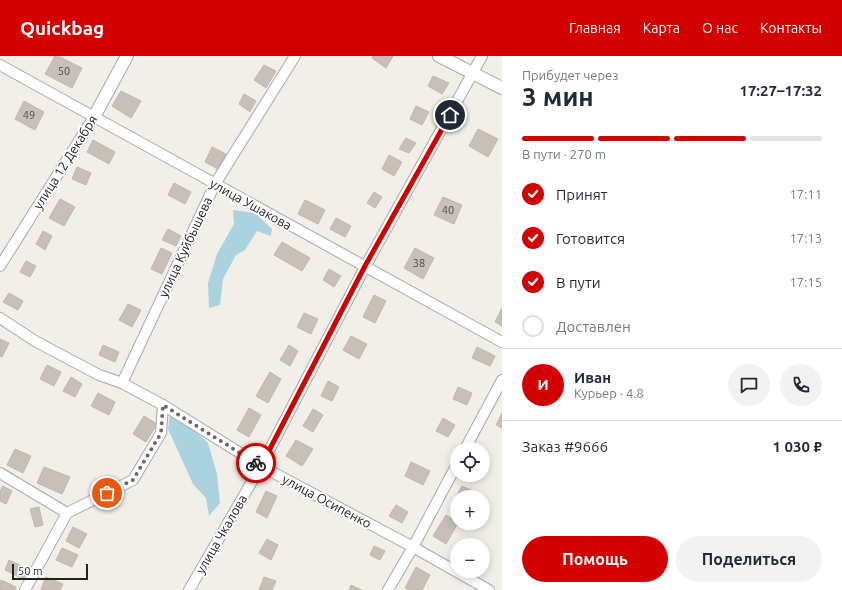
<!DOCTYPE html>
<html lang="ru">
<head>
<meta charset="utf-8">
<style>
  :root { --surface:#fff; --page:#f2f2f3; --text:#1f2937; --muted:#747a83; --line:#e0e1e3; --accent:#d40000 }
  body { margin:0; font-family:Ubuntu,sans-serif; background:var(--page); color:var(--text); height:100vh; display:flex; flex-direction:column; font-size:15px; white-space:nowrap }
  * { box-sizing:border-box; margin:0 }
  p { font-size:13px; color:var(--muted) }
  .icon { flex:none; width:22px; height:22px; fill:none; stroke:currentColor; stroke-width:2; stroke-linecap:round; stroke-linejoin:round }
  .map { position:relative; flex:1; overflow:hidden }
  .sheet { display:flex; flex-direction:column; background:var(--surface); width:340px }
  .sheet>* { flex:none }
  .buttons { position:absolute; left:450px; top:386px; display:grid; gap:8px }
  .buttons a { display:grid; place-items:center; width:40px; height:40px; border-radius:50%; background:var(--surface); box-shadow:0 2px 10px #0003; font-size:20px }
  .scale { position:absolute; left:12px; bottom:10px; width:76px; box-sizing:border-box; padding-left:4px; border:2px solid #222; border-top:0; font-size:11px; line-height:14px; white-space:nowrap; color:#222; -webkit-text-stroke:3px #fff; paint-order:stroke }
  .pin { position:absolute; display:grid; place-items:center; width:34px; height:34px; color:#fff; margin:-17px; border:2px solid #fff; border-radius:50%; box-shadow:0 1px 4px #0007 }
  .courier { position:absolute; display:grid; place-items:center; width:40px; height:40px; margin:-20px; border:3px solid #d40000; border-radius:50%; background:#fff; color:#222; box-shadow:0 1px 5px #0007 }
  .summary em { font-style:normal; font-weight:700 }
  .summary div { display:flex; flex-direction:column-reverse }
  .summary { display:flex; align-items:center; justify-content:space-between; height:68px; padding:0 20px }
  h1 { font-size:26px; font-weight:700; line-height:30px }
  .bar { display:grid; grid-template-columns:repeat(4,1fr); gap:6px 4px; align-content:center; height:48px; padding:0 20px }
  .bar i { height:5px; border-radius:3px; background:var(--line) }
  .bar .current { background:var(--accent) }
  .bar p { grid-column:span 4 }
  .line { display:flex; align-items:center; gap:10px; padding:0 20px; border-top:1px solid var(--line) }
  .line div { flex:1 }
  .round { display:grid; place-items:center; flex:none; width:42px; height:42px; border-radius:21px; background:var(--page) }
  ol { padding:0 20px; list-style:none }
  li { display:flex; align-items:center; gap:12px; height:44px }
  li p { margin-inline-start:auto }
  li .icon { padding:4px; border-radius:50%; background:var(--accent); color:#fff; stroke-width:4 }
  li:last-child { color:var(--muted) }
  li i { width:22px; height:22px; border:2px solid var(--line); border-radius:50% }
  .button { display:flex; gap:8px; margin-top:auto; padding:8px 20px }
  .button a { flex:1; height:46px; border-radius:24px; background:var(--accent); color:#fff; font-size:16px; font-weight:700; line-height:46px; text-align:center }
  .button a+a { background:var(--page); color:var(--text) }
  header { display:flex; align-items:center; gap:24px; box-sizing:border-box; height:56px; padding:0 20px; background:var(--accent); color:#fff }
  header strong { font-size:19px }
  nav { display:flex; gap:22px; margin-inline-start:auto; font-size:14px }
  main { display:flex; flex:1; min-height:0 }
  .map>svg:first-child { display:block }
  .water { fill:#aad3df }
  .building { fill:#c7bfb8; stroke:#c4b6ab }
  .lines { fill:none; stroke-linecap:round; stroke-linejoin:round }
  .minor-casing { stroke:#a9a9a9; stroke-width:12 }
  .tertiary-casing { stroke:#a9a9a9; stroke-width:14 }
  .minor { stroke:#fff; stroke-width:10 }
  .tertiary { stroke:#fff; stroke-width:12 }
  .done { stroke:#6b6a68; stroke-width:4; stroke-dasharray:0 7.2 }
  .route { stroke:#d40000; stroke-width:5 }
  .labels { text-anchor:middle; stroke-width:3.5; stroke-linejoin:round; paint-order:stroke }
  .number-label { font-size:11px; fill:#4b4948 }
  .street-label { font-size:13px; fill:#222; stroke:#fff }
</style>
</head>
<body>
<header>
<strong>Quickbag</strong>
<nav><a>Главная</a><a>Карта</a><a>О нас</a><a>Контакты</a></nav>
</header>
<main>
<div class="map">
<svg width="502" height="534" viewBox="0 0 502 534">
  <rect width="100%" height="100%" fill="#f2efe9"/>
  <g class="water">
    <polygon points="233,154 255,157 272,173 271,180 257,175 245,194 236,199 223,223 220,249 209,252 208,227 217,198 234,168"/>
    <polygon points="170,359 188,369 208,387 217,418 220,447 209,460 206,442 193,428 168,373"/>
  </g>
  <g class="building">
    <polygon points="55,0 58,0 82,12 72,32 45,18"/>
    <polygon points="373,0 393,0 386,12 372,2"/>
    <polygon points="264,9 276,15 266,32 254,24"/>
    <polygon points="433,20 449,27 442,38 428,30"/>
    <polygon points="121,35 141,45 131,62 112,50"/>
    <polygon points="244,38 256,45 250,56 239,48"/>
    <polygon points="24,45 44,56 35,74 15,63"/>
    <polygon points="416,50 429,56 422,69 410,63"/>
    <polygon points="478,73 498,83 488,101 469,90"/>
    <polygon points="406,82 416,87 409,97 399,93"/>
    <polygon points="93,84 115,96 109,108 87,96"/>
    <polygon points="212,91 226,98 218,113 205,106"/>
    <polygon points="389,99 402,106 394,120 382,113"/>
    <polygon points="77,111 91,117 86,129 72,123"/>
    <polygon points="174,127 191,136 185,148 168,139"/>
    <polygon points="374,136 382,141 375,152 367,147"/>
    <polygon points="443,141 462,149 454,168 434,159"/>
    <polygon points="60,143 75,151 64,170 49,162"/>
    <polygon points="305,144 325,154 318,168 298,158"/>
    <polygon points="336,162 351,170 345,181 330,173"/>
    <polygon points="168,173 181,180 176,190 162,184"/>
    <polygon points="43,175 52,180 45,194 36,188"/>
    <polygon points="282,186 310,202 302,215 274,199"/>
    <polygon points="161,192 172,197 162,218 151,213"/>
    <polygon points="415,192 434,202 423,223 404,212"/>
    <polygon points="26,205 36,210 30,221 20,216"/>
    <polygon points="329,213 341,220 334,231 323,224"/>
    <polygon points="9,237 23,245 18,254 3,246"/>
    <polygon points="374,239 386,245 375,267 363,261"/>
    <polygon points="128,248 141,254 132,271 119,264"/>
    <polygon points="502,252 502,270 495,266"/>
    <polygon points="304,257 318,263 311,278 297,271"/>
    <polygon points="351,280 367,288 359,303 343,294"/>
    <polygon points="0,283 9,287 2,301 0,300"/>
    <polygon points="103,289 119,296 115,306 99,299"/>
    <polygon points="289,289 298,295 290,310 280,304"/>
    <polygon points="477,291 495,300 490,310 472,302"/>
    <polygon points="47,309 61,316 54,330 40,323"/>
    <polygon points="270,316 281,323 268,347 256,340"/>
    <polygon points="71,321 82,328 75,341 63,335"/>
    <polygon points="328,325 339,331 332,345 321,340"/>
    <polygon points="458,331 472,337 467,349 453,343"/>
    <polygon points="98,337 115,346 109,359 91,350"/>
    <polygon points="249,352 261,359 249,381 237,374"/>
    <polygon points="313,353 323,359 313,376 303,370"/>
    <polygon points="502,357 502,372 496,369"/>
    <polygon points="144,360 157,368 146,386 133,378"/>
    <polygon points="443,362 455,369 448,381 436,375"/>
    <polygon points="296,384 313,393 302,410 286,400"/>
    <polygon points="15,393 31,400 23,417 7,409"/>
    <polygon points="483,399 489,402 483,413"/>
    <polygon points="411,406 430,415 423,429 405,420"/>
    <polygon points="44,411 70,421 62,438 37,427"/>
    <polygon points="3,430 12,435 6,448 0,445 0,435"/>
    <polygon points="462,430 473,435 470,441 457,441 457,448 453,446"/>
    <polygon points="266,435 277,440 267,462 256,456"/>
    <polygon points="396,449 408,456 402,467 389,460"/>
    <polygon points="39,451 43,469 35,471 30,453"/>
    <polygon points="446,459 457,466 457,467 458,467 446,488 433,480"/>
    <polygon points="73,471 87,478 79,492 66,485"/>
    <polygon points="267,483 278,489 271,504 259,497"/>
    <polygon points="374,490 385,495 380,504 370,499"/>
    <polygon points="62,492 78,499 72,511 56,504"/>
    <polygon points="9,504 28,513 23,523 5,514"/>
    <polygon points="416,511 430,519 422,534 409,534 405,532"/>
    <polygon points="46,521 63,528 60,534 44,534 41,533"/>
    <polygon points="264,521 276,525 272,534 259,534"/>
    <polygon points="1,524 16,531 15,534 0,534 0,526"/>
    <polygon points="351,529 362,534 349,534"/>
  </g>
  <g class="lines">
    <g class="minor-casing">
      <g id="minor">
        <polyline points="0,9 502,286"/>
        <polyline points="0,210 94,61"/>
        <polyline points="0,262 35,285 99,319 122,327 163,349 261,410 413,491 489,534"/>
        <polyline points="122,327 215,128 295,0"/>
        <polyline points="465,393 502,324"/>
        <polyline points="0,417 67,457"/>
        <polyline points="25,534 67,457 133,424 161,377 163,349"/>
        <polyline points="189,534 261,410 365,211 482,0"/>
        <polyline points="388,534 413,491 457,408"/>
      </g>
    </g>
    <g class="tertiary-casing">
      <g id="tertiary">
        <polyline points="439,0 502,32"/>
        <polyline points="94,61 127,0"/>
      </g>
    </g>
    <use href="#minor" class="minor"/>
    <use href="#tertiary" class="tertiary"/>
  </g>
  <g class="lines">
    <polyline class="done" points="107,437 133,424 161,377 163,349 256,407"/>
    <polyline class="route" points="256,407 261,410 365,210 450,59"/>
  </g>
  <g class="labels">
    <g class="number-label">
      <text x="64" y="19">50</text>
      <text x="29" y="63">49</text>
      <text x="448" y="158">40</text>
      <text x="419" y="211">38</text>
    </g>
    <g class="street-label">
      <text transform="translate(65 106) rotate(-58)" y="5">улица 12 Декабря</text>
      <text transform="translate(251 148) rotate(29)" y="5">улица Ушакова</text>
      <text transform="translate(185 191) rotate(-65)" y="5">улица Куйбышева</text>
      <text transform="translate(327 445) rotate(28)" y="5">улица Осипенко</text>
      <text transform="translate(221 478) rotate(-60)" y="5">улица Чкалова</text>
    </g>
  </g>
</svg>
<div class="buttons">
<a><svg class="icon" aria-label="locate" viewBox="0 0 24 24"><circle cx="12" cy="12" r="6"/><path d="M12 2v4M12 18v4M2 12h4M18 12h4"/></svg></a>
<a>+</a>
<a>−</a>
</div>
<div class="scale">50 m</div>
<div class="pin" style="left:107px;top:437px;background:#ea580c"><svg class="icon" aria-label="bag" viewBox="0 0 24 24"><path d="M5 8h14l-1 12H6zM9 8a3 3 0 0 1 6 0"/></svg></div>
<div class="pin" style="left:450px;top:59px;background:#1f2937"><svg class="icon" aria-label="home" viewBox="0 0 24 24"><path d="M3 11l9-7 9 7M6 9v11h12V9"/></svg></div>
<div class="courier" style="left:256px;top:407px"><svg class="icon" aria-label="bike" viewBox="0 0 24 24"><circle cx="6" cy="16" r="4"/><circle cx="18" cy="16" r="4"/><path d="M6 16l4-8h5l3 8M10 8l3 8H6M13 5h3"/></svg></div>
</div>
<section class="sheet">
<div class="summary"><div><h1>3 мин</h1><p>Прибудет через</p></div><em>17:27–17:32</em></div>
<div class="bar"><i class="current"></i><i class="current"></i><i class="current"></i><i></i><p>В пути · 270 m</p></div>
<ol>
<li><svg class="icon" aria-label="check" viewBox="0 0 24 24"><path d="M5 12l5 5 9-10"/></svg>Принят<p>17:11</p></li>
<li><svg class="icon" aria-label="check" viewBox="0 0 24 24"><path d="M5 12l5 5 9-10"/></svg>Готовится<p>17:13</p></li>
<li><svg class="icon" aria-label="check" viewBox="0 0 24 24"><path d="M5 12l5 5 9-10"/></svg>В пути<p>17:15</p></li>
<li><i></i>Доставлен</li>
</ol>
<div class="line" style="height:72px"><b class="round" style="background:var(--accent);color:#fff">И</b><div><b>Иван</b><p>Курьер · 4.8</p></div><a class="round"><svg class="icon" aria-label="chat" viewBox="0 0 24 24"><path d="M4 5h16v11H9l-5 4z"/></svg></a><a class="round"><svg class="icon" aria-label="phone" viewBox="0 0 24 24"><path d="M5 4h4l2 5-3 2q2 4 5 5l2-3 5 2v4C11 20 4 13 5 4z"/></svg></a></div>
<div class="line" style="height:52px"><div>Заказ #9666</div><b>1 030 ₽</b></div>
<div class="button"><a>Помощь</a><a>Поделиться</a></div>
</section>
</main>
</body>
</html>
